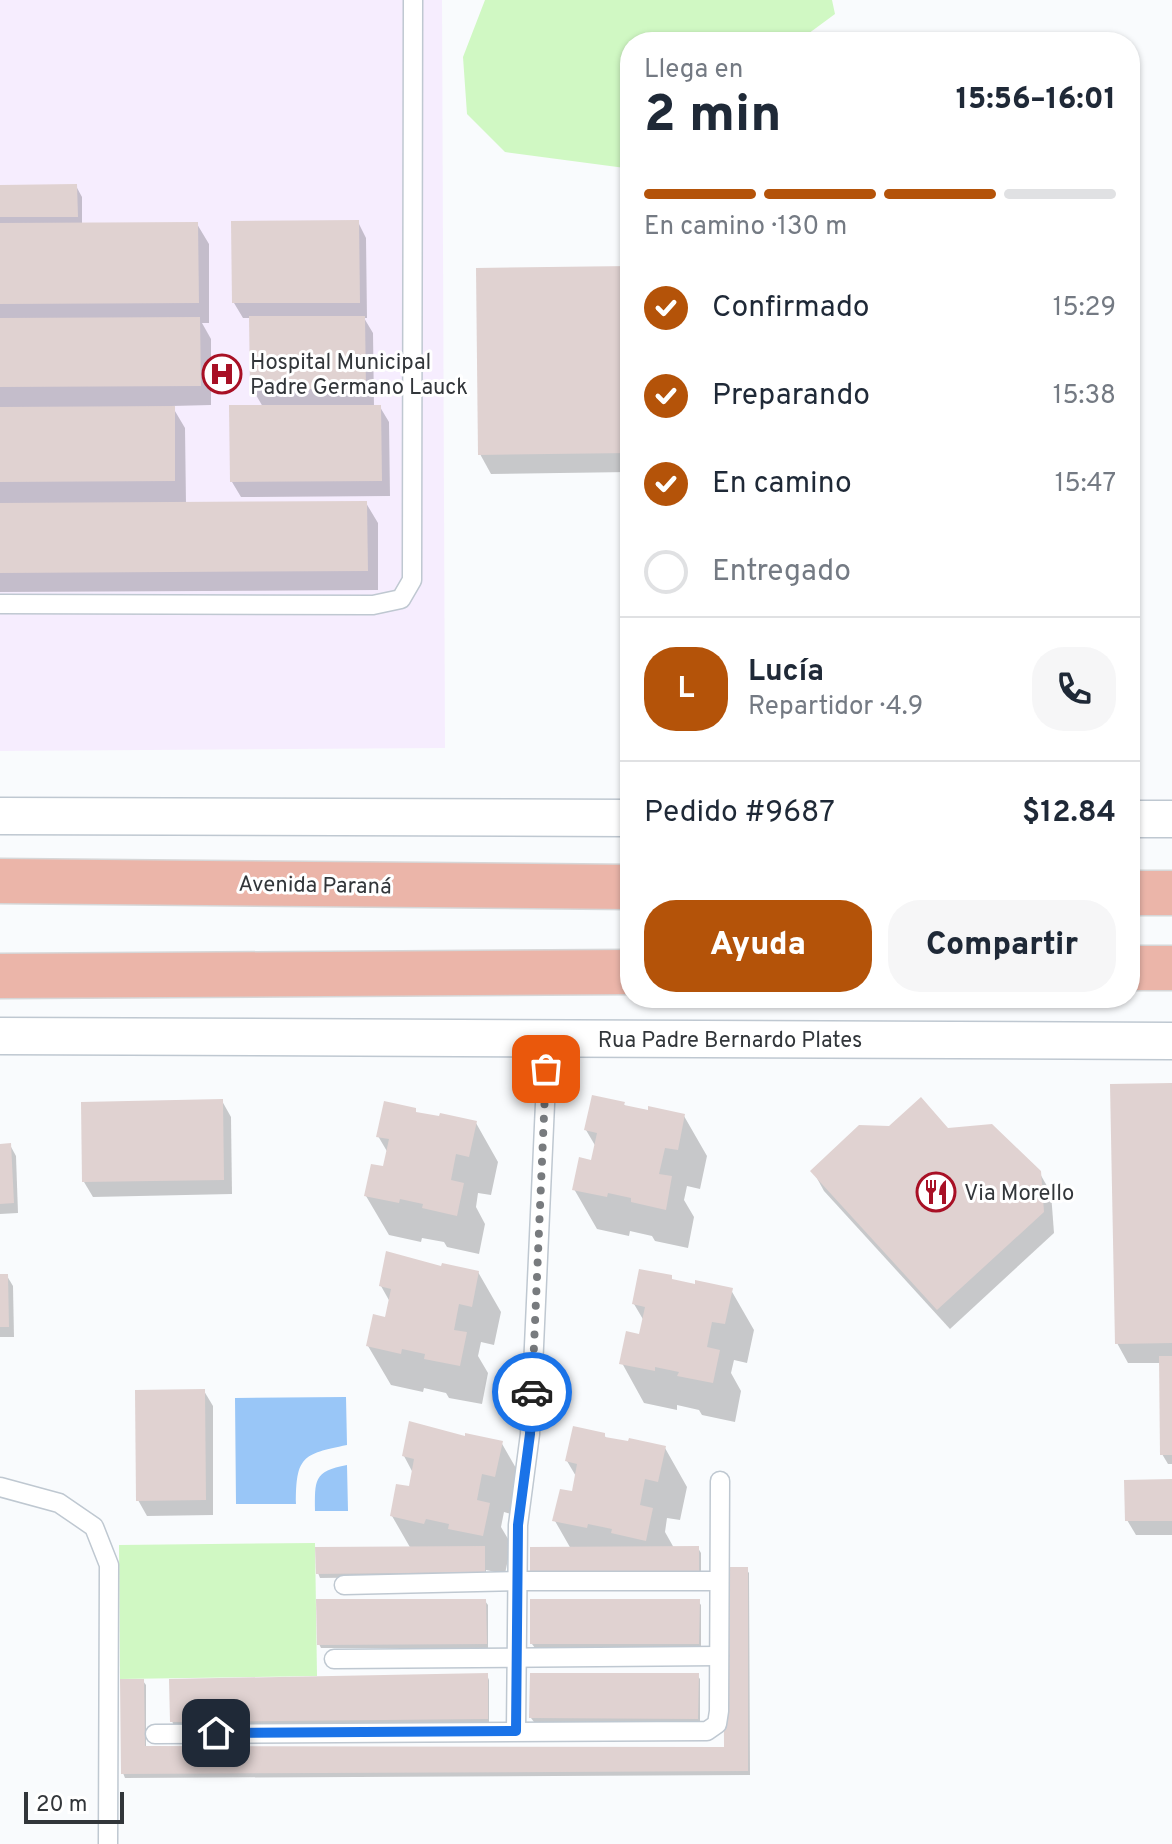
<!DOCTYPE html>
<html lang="es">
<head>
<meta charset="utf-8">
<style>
  :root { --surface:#fff; --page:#f6f6f7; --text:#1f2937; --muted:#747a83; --line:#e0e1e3; --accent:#b45309 }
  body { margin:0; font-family:Overpass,sans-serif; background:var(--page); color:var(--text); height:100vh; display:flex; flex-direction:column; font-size:30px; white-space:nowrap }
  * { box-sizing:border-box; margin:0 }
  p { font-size:26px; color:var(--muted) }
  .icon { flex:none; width:44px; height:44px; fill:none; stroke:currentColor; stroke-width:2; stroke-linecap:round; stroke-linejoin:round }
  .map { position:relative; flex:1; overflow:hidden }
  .side { position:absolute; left:620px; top:32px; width:520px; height:976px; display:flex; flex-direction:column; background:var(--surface); border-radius:32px; box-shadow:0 2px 6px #0004 }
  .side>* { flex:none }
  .scale { position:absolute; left:24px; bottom:20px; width:100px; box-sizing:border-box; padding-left:8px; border:4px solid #32363a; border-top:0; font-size:22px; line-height:28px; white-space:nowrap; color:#32363a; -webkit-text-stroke:6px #fff; paint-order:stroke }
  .pin { position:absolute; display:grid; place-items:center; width:68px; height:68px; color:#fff; margin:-34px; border-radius:16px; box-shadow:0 4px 12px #0006 }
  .courier { position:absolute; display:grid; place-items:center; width:80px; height:80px; margin:-40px; border:6px solid #1a73e8; border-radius:50%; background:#fff; color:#222; box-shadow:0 2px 10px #0007 }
  .headline em { font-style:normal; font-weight:800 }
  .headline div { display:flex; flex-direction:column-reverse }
  .headline { display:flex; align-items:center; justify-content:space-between; height:136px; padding:0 24px }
  h1 { font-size:52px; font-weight:800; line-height:60px }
  .bar { display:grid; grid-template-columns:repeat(4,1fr); gap:12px 8px; align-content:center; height:96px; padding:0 24px }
  .bar i { height:10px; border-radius:6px; background:var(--line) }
  .bar .current { background:var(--accent) }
  .bar p { grid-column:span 4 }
  .line { display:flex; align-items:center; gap:20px; padding:0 24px; border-top:2px solid var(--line) }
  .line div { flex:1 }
  .round { display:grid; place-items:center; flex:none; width:84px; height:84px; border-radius:32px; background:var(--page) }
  ol { padding:0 24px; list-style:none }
  li { display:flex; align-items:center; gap:24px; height:88px }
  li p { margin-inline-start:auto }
  li .icon { padding:8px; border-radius:50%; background:var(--accent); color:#fff; stroke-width:4 }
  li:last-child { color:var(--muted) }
  li i { width:44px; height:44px; border:4px solid var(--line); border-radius:50% }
  .primary-button { display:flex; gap:16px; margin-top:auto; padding:16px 24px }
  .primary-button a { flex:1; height:92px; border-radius:32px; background:var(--accent); color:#fff; font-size:32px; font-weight:800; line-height:92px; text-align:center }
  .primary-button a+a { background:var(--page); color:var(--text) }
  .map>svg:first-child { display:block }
  .medical { fill:#f6edfe }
  .green { fill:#d0f8c3 }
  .water { fill:#99c6f7 }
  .shadow { fill:#0003 }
  .building { fill:#e0d2d1 }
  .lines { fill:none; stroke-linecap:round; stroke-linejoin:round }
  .lane-casing { stroke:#bfc8d1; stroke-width:21 }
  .street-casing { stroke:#bfc8d1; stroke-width:39 }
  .primary-casing { stroke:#d6d7d8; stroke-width:47 }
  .lane { stroke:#fff; stroke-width:18 }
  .street { stroke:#fff; stroke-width:36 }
  .primary { stroke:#ebb5a9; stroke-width:44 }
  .done { stroke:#787b7e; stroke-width:8; stroke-dasharray:0 14.4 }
  .route { stroke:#1a73e8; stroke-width:10 }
  .labels { text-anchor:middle; stroke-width:6; stroke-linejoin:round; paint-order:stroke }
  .poi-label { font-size:22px; fill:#32363a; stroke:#fff; text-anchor:start }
  .street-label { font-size:22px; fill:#32363a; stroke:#fff }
</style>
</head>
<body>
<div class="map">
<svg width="1172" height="1844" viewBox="0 0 1172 1844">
  <rect width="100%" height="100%" fill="#f9fbfd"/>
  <polygon class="medical" points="0,0 442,0 445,748 0,751"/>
  <g class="green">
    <polygon points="485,0 832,0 835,14 797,42 630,42 630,168 625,168 505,152 467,114 463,57"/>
    <polygon points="315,1543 317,1676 120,1679 119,1545"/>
  </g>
  <g class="water">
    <path d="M346 1397 347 1445C302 1454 296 1457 296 1504H236L235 1398Z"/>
    <path d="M347 1465 348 1511H315C315 1481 313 1471 347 1465Z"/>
  </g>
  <g class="shadow">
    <polygon points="76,186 82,197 82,225 197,224 209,244 209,323 202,323 211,339 211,405 172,406 185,428 186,504 366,503 378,523 378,590 0,592 0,187"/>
    <polygon points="358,222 366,238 367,318 364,318 373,333 374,407 380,407 389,422 390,496 241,497 232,482 263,407 252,388 251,318 243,318 234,303"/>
    <polygon points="630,268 630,472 491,474 480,454"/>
    <polygon points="1172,1085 1172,1464 1168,1464 1162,1454 1161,1363 1128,1363 1117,1343"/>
    <polygon points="222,1101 231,1117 232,1194 93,1197 84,1182"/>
    <polygon points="623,1103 626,1107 684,1116 707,1156 700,1189 687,1186 684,1200 694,1217 688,1248 655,1241 652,1236 630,1231 629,1236 597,1229 574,1189 593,1162 596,1147 586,1130"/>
    <polygon points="415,1110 417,1114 476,1123 498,1162 491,1195 478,1193 476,1207 485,1224 479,1254 447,1247 444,1242 422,1238 421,1242 389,1235 366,1196 385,1169 388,1153 378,1136"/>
    <polygon points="947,1130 1039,1172 1051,1193 1054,1233 950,1329 824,1191 813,1171"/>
    <polygon points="10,1145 16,1156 18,1213 0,1214 0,1146"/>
    <polygon points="443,1269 478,1272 501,1312 494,1345 481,1342 478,1356 488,1373 482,1404 449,1398 446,1393 424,1388 423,1392 391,1385 368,1346 387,1319 390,1302 381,1286"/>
    <polygon points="0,1276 7,1276 13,1286 14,1337 0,1337"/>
    <polygon points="673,1281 731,1290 754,1330 747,1363 734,1360 731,1373 741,1391 735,1422 702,1415 699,1410 677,1405 677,1410 644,1403 622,1363 640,1336 644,1321 634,1304"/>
    <polygon points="204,1391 213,1406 213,1515 147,1516 138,1500"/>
    <polygon points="604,1435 607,1439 665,1448 687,1487 680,1520 667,1518 665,1532 674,1548 698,1548 701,1553 701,1577 571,1549 555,1521 574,1494 577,1478 567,1461"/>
    <polygon points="467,1439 501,1442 524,1482 517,1516 504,1512 501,1527 511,1544 505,1574 486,1570 486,1576 320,1578 318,1573 411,1549 392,1516 410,1488 413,1473 404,1456"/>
    <polygon points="1172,1481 1172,1535 1136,1535 1127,1520"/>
    <polygon points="746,1569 749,1573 750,1775 125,1778 123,1773 143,1681 146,1685 146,1748 726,1749"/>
    <polygon points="485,1601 488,1605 488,1648 321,1648 319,1644"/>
    <polygon points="698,1601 701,1605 701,1648 535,1648 532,1644"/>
    <polygon points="487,1675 489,1680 489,1722 174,1726 172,1721"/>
    <polygon points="697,1675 700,1679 700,1722 534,1722 531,1718"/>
  </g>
  <g class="building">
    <polygon points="77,184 78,217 0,217 0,185"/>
    <polygon points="359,220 360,303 232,303 231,221"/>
    <polygon points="198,222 199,303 0,304 0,223"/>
    <polygon points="630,266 630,453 478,455 476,268"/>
    <polygon points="249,316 365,316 366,389 250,389"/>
    <polygon points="200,317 201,386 0,387 0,318"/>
    <polygon points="229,405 381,405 382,481 230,482"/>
    <polygon points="175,406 175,481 0,482 0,407"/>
    <polygon points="367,501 368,571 0,573 0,503"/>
    <polygon points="1172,1083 1172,1343 1115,1344 1110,1084"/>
    <polygon points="592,1095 625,1102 624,1105 648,1110 648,1106 685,1114 678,1150 665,1148 659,1174 672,1176 666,1210 631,1202 631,1198 608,1193 607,1197 572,1190 579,1157 591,1160 597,1133 584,1130"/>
    <polygon points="921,1097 948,1128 992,1124 1041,1171 1044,1212 937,1310 810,1171 859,1125 889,1126"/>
    <polygon points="223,1099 224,1180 82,1182 81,1102"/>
    <polygon points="384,1101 416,1108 416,1112 439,1116 440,1113 477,1121 469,1157 456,1154 451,1180 464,1183 457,1216 422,1208 423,1204 400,1199 399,1203 364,1196 371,1164 383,1166 389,1139 376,1137"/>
    <polygon points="11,1143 14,1203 0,1204 0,1144"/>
    <polygon points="386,1251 441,1266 442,1263 479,1271 472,1307 459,1304 454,1330 467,1332 460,1366 424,1359 425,1354 402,1349 401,1354 366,1346 373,1314 385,1317 391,1289 379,1286"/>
    <polygon points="639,1269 672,1275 672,1279 695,1284 695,1280 733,1288 725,1324 712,1322 707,1347 720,1350 713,1383 677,1376 679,1372 655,1367 655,1371 619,1364 626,1331 639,1334 645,1307 632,1304"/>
    <polygon points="0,1274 8,1274 9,1327 0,1327"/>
    <polygon points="1159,1356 1172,1356 1172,1455 1160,1455"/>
    <polygon points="205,1389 206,1500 136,1501 135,1390"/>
    <polygon points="409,1421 465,1436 465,1433 503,1441 495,1477 482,1474 477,1500 490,1503 483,1536 448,1529 449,1524 426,1519 424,1524 390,1516 396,1484 409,1486 414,1459 402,1456"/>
    <polygon points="573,1426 605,1433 605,1437 628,1441 629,1438 666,1446 658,1482 645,1479 640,1505 653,1508 646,1541 611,1533 612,1529 588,1524 587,1528 552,1521 560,1489 572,1491 577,1464 565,1461"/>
    <polygon points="1172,1479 1172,1521 1125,1521 1124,1480"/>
    <polygon points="485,1546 485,1572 316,1574 315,1547"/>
    <polygon points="699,1546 699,1573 530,1573 530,1547"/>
    <polygon points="723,1567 748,1567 748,1771 121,1774 120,1679 144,1679 145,1746 724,1747"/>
    <polygon points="316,1599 486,1599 487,1644 317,1645"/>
    <polygon points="530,1599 700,1599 699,1644 530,1644"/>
    <polygon points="488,1673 488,1719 170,1722 169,1679"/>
    <polygon points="530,1673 699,1673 698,1719 529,1718"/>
  </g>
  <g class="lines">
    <g class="lane-casing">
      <g id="lane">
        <polyline points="0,604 373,605 401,599 412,580 413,0"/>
        <polyline points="0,1487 59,1503 94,1527 109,1565 108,1844"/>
        <polyline points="344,1585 518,1581 719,1581"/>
        <polyline points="334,1659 719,1656"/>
        <polyline points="516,1731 518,1525 530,1434 548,1038"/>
        <polyline points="155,1734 707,1731 717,1724 719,1711 720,1481"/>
      </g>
    </g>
    <g class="street-casing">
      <g id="street">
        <polyline points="0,816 630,818"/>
        <polyline points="1130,819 1172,819"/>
        <polyline points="0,1036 1172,1041"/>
      </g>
    </g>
    <g class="primary-casing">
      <g id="primary">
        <polyline points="0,881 630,887"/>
        <polyline points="1130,893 1172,893"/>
        <polyline points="1130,968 1172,968"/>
        <polyline points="0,976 630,972"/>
      </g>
    </g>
    <use href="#lane" class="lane"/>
    <use href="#street" class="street"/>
    <use href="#primary" class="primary"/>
  </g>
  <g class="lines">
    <polyline class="done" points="532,1392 546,1069"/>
    <polyline class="route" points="216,1733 516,1731 518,1525 530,1434 532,1392"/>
  </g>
  <defs>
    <g id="hospital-ring" transform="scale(2)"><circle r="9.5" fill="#fff" stroke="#a81025" stroke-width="1.5"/><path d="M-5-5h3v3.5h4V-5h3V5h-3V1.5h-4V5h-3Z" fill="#a81025"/></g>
    <g id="restaurant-ring" transform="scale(2)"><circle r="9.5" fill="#fff" stroke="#a81025" stroke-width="1.5"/><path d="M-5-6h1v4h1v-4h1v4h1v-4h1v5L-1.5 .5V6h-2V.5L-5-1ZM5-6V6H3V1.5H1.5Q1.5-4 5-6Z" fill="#a81025"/></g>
  </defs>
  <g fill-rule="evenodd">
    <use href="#hospital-ring" x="222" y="374"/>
    <use href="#restaurant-ring" x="936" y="1192"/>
  </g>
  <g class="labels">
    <g class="poi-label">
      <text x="250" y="369">Hospital Municipal<tspan x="250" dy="25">Padre Germano Lauck</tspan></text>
      <text x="964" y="1200">Via Morello</text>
    </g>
    <g class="street-label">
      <text transform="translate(315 884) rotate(1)" y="8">Avenida Paraná</text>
      <text x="730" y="1047">Rua Padre Bernardo Plates</text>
    </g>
  </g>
</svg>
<div class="scale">20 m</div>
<div class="pin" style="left:546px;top:1069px;background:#ea580c"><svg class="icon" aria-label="bag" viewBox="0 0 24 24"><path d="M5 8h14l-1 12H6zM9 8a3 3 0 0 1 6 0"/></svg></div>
<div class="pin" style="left:216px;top:1733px;background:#1f2937"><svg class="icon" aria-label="home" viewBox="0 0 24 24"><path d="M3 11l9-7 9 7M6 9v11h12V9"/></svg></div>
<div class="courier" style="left:532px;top:1392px"><svg class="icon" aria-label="car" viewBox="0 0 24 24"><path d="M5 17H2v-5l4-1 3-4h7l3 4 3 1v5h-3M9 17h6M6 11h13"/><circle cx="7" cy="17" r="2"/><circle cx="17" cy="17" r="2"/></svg></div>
<section class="side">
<div class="headline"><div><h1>2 min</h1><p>Llega en</p></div><em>15:56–16:01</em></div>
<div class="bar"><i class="current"></i><i class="current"></i><i class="current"></i><i></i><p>En camino · 130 m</p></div>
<ol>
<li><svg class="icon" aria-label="check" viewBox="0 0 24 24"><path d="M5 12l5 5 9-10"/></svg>Confirmado<p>15:29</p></li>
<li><svg class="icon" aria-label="check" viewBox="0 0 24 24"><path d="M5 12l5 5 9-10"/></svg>Preparando<p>15:38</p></li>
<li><svg class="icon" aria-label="check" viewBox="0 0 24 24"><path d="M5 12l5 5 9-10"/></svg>En camino<p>15:47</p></li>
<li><i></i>Entregado</li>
</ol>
<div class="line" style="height:144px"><b class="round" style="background:var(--accent);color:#fff">L</b><div><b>Lucía</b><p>Repartidor · 4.9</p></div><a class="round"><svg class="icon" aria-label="phone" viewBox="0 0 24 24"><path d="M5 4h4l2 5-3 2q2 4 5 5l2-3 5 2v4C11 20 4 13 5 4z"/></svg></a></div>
<div class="line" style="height:104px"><div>Pedido #9687</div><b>$12.84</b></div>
<div class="primary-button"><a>Ayuda</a><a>Compartir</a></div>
</section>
</div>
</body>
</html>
